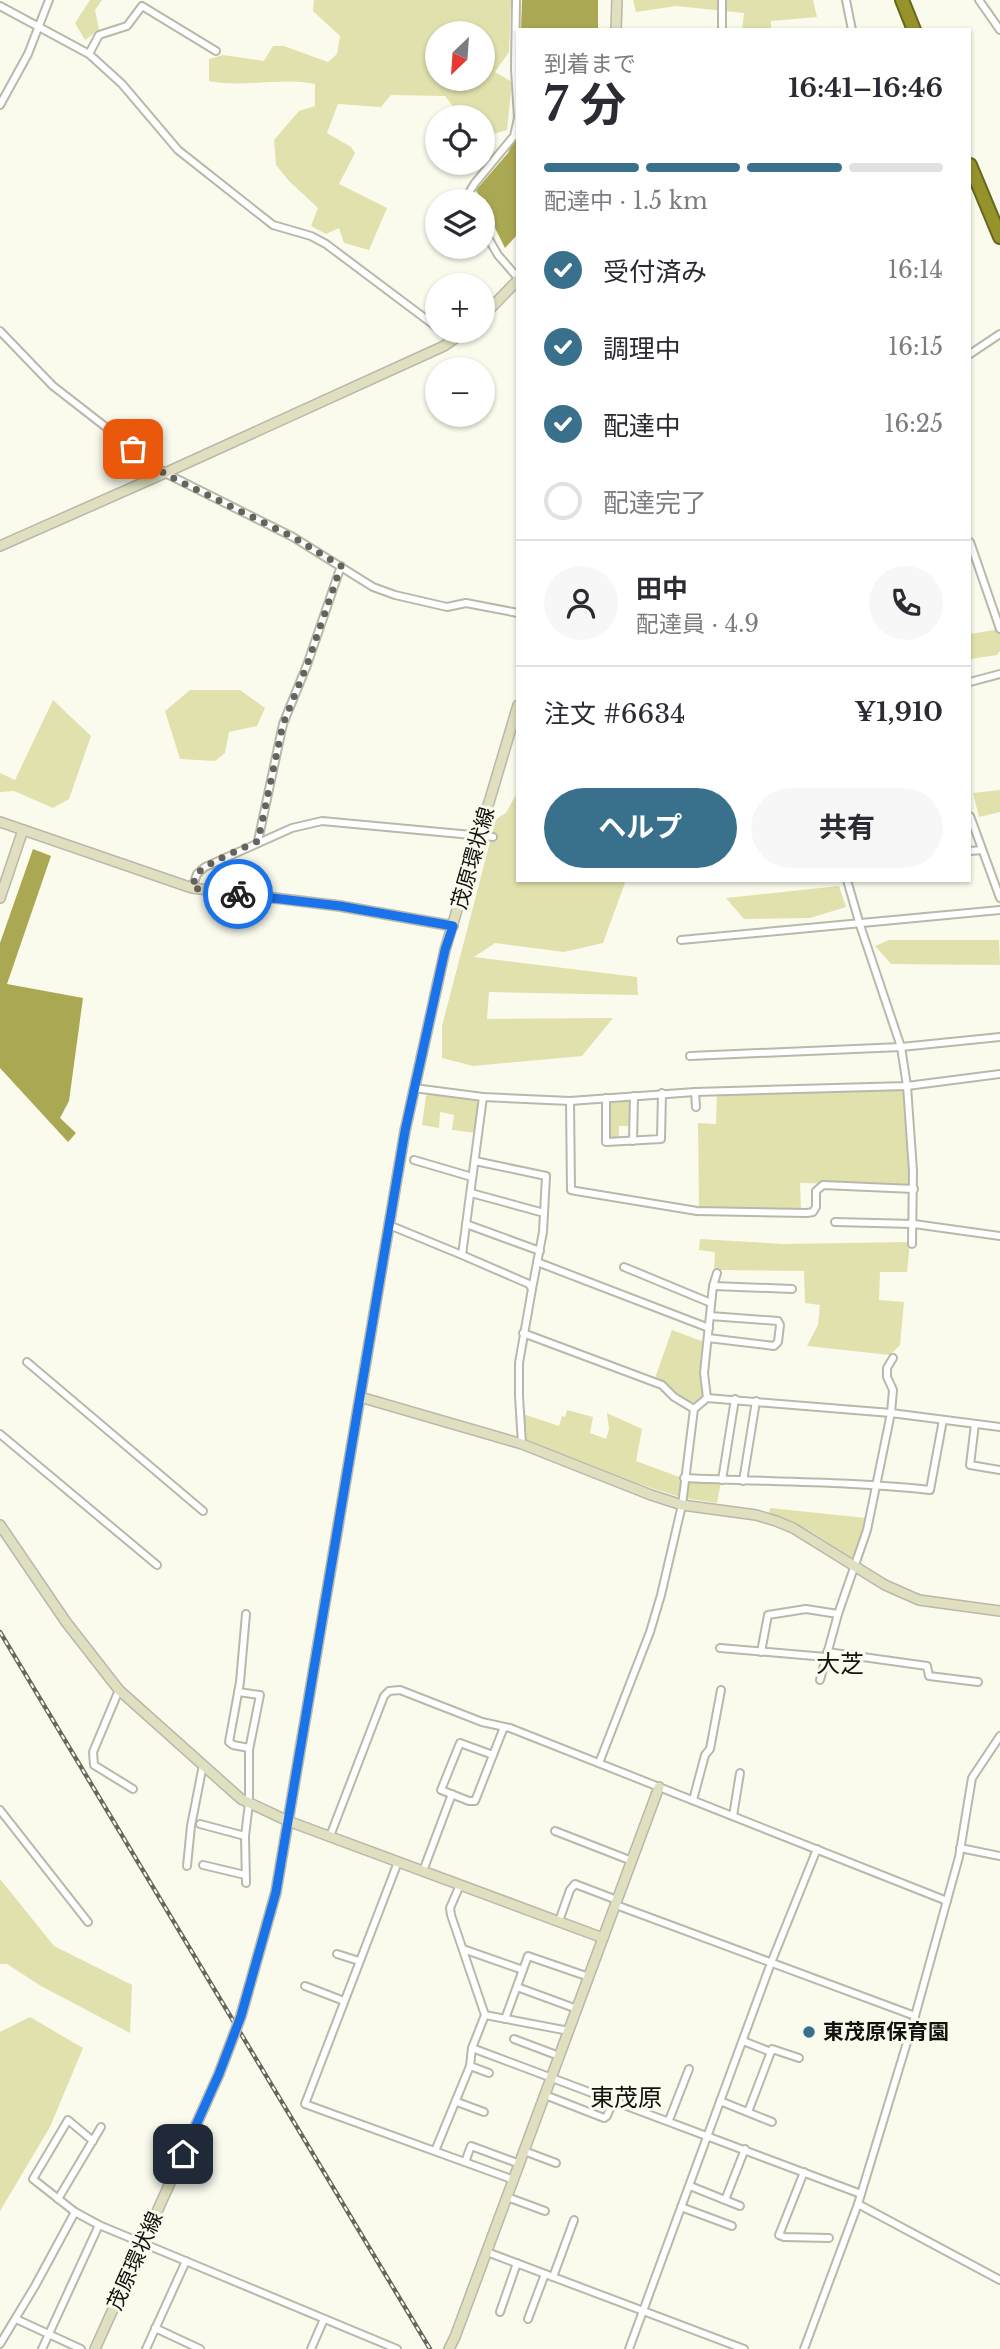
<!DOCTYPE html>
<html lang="ja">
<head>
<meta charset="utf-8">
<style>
  :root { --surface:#fff; --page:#f7f7f7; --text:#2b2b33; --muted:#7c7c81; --line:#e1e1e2; --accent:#39708b }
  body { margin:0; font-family:"Libre Baskerville","Noto Sans JP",serif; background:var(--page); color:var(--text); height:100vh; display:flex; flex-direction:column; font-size:26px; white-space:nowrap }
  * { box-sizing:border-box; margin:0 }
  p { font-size:23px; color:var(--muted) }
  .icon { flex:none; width:38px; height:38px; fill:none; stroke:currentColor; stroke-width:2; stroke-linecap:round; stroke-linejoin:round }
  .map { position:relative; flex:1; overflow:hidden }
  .side { position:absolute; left:516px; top:28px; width:455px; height:854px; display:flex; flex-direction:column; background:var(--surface); border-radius:0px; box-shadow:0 2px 5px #0004 }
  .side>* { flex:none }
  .needle { width:46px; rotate:205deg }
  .fabs { position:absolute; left:425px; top:21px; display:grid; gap:14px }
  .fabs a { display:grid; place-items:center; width:70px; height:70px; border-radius:50%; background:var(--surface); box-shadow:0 2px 5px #0004; font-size:35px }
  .pin { position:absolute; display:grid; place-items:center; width:60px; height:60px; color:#fff; margin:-30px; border-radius:14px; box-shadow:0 4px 10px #0006 }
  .courier { position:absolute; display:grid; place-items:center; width:70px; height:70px; margin:-35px; border:5px solid #1a73e8; border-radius:50%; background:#fff; color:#222; box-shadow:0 2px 9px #0007 }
  .head em { font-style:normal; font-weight:700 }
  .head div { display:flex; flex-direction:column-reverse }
  .head { display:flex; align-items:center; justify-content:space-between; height:119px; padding:0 28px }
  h1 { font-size:46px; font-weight:700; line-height:52px }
  .bar { display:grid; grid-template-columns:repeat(4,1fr); gap:10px 7px; align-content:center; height:84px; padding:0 28px }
  .bar i { height:9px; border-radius:5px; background:var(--line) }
  .bar .selected { background:var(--accent) }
  .bar p { grid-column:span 4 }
  .line { display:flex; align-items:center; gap:18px; padding:0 28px; border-top:2px solid var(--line) }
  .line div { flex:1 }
  .round { display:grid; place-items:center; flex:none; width:74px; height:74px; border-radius:37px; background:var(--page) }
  ol { padding:0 28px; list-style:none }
  li { display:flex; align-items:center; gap:21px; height:77px }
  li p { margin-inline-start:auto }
  li .icon { padding:7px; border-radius:50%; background:var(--accent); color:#fff; stroke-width:4 }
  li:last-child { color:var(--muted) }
  li i { width:38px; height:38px; border:4px solid var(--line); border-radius:50% }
  .action { display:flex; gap:14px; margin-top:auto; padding:14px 28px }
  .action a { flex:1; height:80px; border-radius:42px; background:var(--accent); color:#fff; font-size:28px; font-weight:700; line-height:80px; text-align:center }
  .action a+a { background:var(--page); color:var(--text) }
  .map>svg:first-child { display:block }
  .green { fill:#e1e1ad; fill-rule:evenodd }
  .water { fill:#aaa852 }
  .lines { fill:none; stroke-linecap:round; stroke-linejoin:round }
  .street-casing { stroke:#b8b8ab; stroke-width:10 }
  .secondary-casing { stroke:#b8b8ab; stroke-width:12 }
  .highway-casing { stroke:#686621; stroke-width:16 }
  .street { stroke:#fff; stroke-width:6 }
  .secondary { stroke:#e0dfbf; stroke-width:9 }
  .highway { stroke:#96932b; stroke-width:12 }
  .rail-casing { stroke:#65665e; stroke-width:4.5 }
  .rail { stroke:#fafbed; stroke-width:2; stroke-dasharray:5; stroke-linecap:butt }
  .secondary-bridge-casing { stroke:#b8b8ab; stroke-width:12; stroke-linecap:butt }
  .secondary-bridge { stroke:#e0dfbf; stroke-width:9 }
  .done { stroke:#63645c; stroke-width:7; stroke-dasharray:0 12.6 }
  .route { stroke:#1a73e8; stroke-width:9 }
  .poi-dot { fill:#39708b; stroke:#fafbed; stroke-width:2.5 }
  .labels { text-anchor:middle; stroke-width:6; stroke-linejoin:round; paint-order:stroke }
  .street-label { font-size:21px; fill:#12120e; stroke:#fafbed }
  .poi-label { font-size:21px; font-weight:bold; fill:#12120e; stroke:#fafbed; text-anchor:start }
  .quarter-label { font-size:24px; fill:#12120e; stroke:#fafbed }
</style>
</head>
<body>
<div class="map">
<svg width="1000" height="2349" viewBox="0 0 1000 2349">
  <rect width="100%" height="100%" fill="#fafbed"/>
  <g class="green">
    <polygon points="90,0 102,0 95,10 99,30 85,40 75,23"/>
    <path d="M314 0H511L509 52 495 72 512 82 507 130 483 137V117H461L445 96 391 95 381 107 338 104 327 133 351 147 355 153 339 184 387 208 369 250 344 243 339 228 326 234 311 226 318 208 289 181 276 165 274 140 299 111 315 106V84C279 77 244 88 209 81V59L223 55 264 61 273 46H284L328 62 337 54 340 36 313 11ZM438 33H483V79H438Z"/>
    <polygon points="633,0 813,0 817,17 771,21 771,30 742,30 744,13 676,6 636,12"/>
    <polygon points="1000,629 1000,651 997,655 970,659 970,634"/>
    <polygon points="190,690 240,690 265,708 257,726 229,732 225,753 215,761 180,759 165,711"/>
    <polygon points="53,700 91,736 69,799 53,808 14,791 0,792 0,773 15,780"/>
    <polygon points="1000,790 1000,812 979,817 973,793"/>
    <polygon points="518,791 518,880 626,880 603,943 564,952 495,943 474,957 637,977 638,995 489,992 487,1019 613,1018 582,1056 473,1066 442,1058 442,1026 496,819 506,813"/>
    <polygon points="839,886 846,907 810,918 744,919 726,898"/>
    <polygon points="889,940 999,940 1000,965 891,964 875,946"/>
    <polygon points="905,1088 910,1186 800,1183 801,1211 699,1207 698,1123 716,1124 717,1093"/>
    <polygon points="430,1093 479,1098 481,1101 476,1133 452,1130 454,1115 440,1112 439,1128 422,1125 426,1096"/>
    <polygon points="631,1098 632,1126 619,1126 619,1140 609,1140 607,1137 607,1103 611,1099"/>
    <polygon points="700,1239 783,1244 910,1242 907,1272 880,1272 879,1300 904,1302 900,1345 890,1355 807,1346 818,1325 820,1305 805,1303 804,1271 714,1270 715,1252 699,1250"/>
    <polygon points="672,1330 704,1342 700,1381 704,1398 693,1406 654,1381"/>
    <polygon points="567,1410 593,1417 590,1433 606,1439 609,1429 607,1413 642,1429 636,1461 682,1478 680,1497 645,1486 525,1439 523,1414 559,1426 562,1416 565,1417"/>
    <polygon points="686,1481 721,1482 717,1503 684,1498"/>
    <polygon points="770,1508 866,1518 854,1559 810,1531 769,1513"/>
    <polygon points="0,1879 54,1946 132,1985 130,2033 41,1986 7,1964 0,1964"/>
    <polygon points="30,2017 83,2048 50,2127 0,2211 0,2032"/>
  </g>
  <g class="water">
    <polygon points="522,0 598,0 598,30 521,30"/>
    <polygon points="518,129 518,234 505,248 476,190 508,153"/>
    <polygon points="33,849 51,856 7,984 83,998 69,1101 60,1118 76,1133 68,1142 0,1068 0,943"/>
  </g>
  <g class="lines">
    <g class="street-casing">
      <g id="street">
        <polyline points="722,0 722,30"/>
        <polyline points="846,0 852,30"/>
        <polyline points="979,0 1000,30"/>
        <polyline points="0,6 89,54 122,84 178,150 273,225 311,236 326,244 438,328"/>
        <polyline points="89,54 99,35 127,26 142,6 216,51"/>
        <polyline points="0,105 28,54 49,0"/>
        <polyline points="472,201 470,191 475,183 514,136 518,118 515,69 516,0"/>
        <polyline points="483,229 498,255 518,278"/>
        <polyline points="0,331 53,386 165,473 293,537 373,587 395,595 447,607 466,603 518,613"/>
        <polyline points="442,331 453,339"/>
        <polyline points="970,354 1000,334"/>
        <polyline points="970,542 1000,629"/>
        <polyline points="970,682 1000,674"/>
        <polyline points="970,816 1000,898"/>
        <polyline points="258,841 283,724 307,665 341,566"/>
        <polyline points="970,851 982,850"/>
        <polyline points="847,880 860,925 901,1047 907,1086 913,1171 912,1244"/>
        <polyline points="192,888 197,874 205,867 292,828 322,821 493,837"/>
        <polyline points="681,940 1000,910"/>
        <polyline points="690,1056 901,1047 1000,1037"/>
        <polyline points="414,1088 483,1097 570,1101 695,1092 907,1086 1000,1074"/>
        <polyline points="695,1092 696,1107"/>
        <polyline points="483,1097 462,1255 529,1284 532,1289 519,1363 519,1396 522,1444"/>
        <polyline points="606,1098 606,1142 661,1139 662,1093"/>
        <polyline points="570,1101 571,1190 576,1191 697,1211 807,1213 813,1212 816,1207 816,1191 823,1185 914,1189"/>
        <polyline points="633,1141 634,1096"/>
        <polyline points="414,1160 472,1177"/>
        <polyline points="475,1161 546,1176 543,1232 532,1289"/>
        <polyline points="471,1193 544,1213"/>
        <polyline points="835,1222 914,1224 1000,1236"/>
        <polyline points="466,1224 540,1251"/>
        <polyline points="389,1225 462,1255"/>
        <polyline points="537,1262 709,1328"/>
        <polyline points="624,1267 711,1303"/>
        <polyline points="713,1286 792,1289"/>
        <polyline points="523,1333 662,1385 674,1397 694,1409"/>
        <polyline points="708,1338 774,1346 778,1342 780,1325 778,1321 710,1316"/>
        <polyline points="27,1362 203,1511"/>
        <polyline points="707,1398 704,1373 713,1286 717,1273"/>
        <polyline points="975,1424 970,1465 1000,1470"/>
        <polyline points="0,1434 157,1565"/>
        <path d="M684 1478C767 1482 849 1481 930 1490L943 1420"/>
        <polyline points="722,1480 735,1399"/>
        <polyline points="743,1481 756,1401"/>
        <polyline points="246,1614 240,1682 229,1742 233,1745 249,1748"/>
        <polyline points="720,1648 826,1657"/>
        <polyline points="761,1652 768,1615 806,1609 838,1614"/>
        <polyline points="827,1652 927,1666 929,1676 978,1682"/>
        <polyline points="820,1680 838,1614 867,1530 891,1413 893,1390 887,1377 887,1368 893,1358"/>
        <polyline points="119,1690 93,1752 94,1765 133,1789"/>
        <polyline points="238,1692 260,1695 249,1750 249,1803 245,1836 246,1883"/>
        <polyline points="493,1755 460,1743 441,1790 469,1801 475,1801 504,1727"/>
        <polyline points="599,1763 650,1632 661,1595 682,1505 694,1409 707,1398 891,1413 1000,1427"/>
        <polyline points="693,1800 705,1755 710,1749 721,1690"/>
        <polyline points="0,1810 88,1922"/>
        <polyline points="733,1816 740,1773"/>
        <polyline points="200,1824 245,1836"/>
        <polyline points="555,1831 632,1861"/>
        <polyline points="330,1836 384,1696 389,1691 400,1690 482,1722 510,1728 947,1901"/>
        <polyline points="960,1848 1000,1856"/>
        <polyline points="398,1862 305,2104 514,2180"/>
        <polyline points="203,1865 245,1875"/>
        <polyline points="187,1866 191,1826 203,1765"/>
        <polyline points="423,1871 452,1794"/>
        <polyline points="616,1905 915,2016"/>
        <polyline points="559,1921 570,1890 575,1884 617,1900"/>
        <polyline points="463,1949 523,1970"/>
        <polyline points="337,1954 359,1961"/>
        <polyline points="305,1986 344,2001"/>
        <polyline points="517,1987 577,2009"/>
        <polyline points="485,2015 569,2031"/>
        <polyline points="505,2019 528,1956 589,1977"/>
        <polyline points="514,2039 559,2056"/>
        <polyline points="743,2041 771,2052"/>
        <polyline points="472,2048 861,2194"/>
        <polyline points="470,2066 489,2073"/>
        <polyline points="545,2095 604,2118 607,2116 613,2101"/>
        <polyline points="720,2101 772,2122"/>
        <polyline points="457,2102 484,2112"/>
        <polyline points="748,2112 772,2049 799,2058"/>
        <polyline points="669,2120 689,2069"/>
        <polyline points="93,2141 68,2120 33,2179 75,2212 99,2225 397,2349"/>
        <polyline points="435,2151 470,2066 472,2048 485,2015 451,1915 450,1908 460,1885"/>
        <polyline points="524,2151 556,2163"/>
        <polyline points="465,2162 471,2146 520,2164"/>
        <polyline points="804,2172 779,2235 784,2237 829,2238"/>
        <polyline points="690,2186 740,2206"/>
        <polyline points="507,2197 545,2211"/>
        <polyline points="58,2199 101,2127"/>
        <polyline points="725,2200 745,2149"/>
        <polyline points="858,2204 1000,2280"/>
        <polyline points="681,2207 732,2226"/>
        <polyline points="487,2252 744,2349"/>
        <polyline points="553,2277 574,2220"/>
        <polyline points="500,2312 517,2263"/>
        <polyline points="16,2319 81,2349"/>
        <polyline points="528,2319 545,2274"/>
        <polyline points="155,2328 200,2349"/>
        <polyline points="0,2344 35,2286 75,2212"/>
        <polyline points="42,2349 99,2225"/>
        <polyline points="146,2349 186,2261"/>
        <polyline points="311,2349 324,2319"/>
        <polyline points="629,2349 771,1963 817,1849"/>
        <polyline points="804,2349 858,2204 915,2016 959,1857 972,1778 1000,1736"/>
      </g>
    </g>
    <g class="secondary-casing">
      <g id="secondary">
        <polyline points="616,30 617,0"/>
        <polyline points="483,316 518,280"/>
        <polyline points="0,546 165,473 444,346 465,331"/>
        <polyline points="0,822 192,888 340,906 453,926"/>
        <polyline points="0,898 23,830"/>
        <polyline points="360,1397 522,1444 651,1495 682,1505 756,1515 776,1521 793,1528 885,1585 919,1600 1000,1611"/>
        <polyline points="0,1525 66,1622 119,1690 241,1799 288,1821 603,1938"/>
        <polyline points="276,1892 405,1131 445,950 518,705"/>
        <polyline points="95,2349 183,2154"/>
        <polyline points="449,2349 455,2337 659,1787"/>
      </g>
    </g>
    <g class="highway-casing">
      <g id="highway">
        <polyline points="902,0 914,30"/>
        <polyline points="970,165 1000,237"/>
      </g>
    </g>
    <use href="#street" class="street"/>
    <use href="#secondary" class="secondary"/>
    <use href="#highway" class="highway"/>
    <g class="rail-casing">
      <polyline id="rail" points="0,1632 430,2349"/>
    </g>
    <use href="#rail" class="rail"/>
    <g class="secondary-bridge-casing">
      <polyline id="secondary-bridge" points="183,2154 219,2074 241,2016 276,1892"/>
    </g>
    <use href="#secondary-bridge" class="secondary-bridge"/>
  </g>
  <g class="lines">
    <path class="done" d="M133 449 165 474 293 537 341 566 307 665 283 724 258 841C244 848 208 862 198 873 195 877 194 883 192 888L238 894"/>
    <polyline class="route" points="183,2154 219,2074 241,2016 276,1892 405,1131 445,950 453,926 340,906 238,894"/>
  </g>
  <circle class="poi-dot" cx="809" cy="2032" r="7"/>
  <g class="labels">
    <g class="street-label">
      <text transform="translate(473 858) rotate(-74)" y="7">茂原環状線</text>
      <text transform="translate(135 2261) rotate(-66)" y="7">茂原環状線</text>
    </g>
    <g class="poi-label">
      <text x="823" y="2039">東茂原保育園</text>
    </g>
    <g class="quarter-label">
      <text x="840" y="1672">大芝</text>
      <text x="626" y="2106">東茂原</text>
    </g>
  </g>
</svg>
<div class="fabs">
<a><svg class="needle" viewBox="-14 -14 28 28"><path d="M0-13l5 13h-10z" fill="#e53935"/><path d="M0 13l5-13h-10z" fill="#7c7c81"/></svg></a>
<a><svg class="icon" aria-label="locate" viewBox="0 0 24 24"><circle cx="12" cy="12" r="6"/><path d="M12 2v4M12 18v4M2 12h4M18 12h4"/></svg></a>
<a><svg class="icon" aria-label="layers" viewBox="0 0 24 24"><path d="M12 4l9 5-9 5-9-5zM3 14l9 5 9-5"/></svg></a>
<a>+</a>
<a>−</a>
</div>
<div class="pin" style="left:133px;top:449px;background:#ea580c"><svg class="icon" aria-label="bag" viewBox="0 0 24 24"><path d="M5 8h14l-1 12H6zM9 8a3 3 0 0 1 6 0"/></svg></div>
<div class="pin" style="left:183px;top:2154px;background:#1f2937"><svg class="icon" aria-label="home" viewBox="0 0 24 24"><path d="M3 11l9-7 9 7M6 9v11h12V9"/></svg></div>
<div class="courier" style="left:238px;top:894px"><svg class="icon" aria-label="bike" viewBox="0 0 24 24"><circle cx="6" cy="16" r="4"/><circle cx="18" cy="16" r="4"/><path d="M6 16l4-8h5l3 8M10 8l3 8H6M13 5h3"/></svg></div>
<section class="side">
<div class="head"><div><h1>7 分</h1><p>到着まで</p></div><em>16:41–16:46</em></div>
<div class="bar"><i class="selected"></i><i class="selected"></i><i class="selected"></i><i></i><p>配達中 · 1.5 km</p></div>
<ol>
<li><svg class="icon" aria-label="check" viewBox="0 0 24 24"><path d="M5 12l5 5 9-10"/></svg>受付済み<p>16:14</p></li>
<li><svg class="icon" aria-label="check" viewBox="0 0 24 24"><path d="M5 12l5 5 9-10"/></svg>調理中<p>16:15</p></li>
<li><svg class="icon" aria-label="check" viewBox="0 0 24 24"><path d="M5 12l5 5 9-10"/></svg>配達中<p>16:25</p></li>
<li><i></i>配達完了</li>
</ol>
<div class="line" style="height:126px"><a class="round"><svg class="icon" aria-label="person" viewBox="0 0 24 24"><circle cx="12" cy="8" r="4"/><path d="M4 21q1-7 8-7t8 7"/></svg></a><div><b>田中</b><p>配達員 · 4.9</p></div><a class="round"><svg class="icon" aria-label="phone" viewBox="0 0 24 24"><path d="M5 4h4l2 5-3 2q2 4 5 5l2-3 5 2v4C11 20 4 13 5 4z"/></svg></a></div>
<div class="line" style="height:91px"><div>注文 #6634</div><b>¥1,910</b></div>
<div class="action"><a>ヘルプ</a><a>共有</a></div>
</section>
</div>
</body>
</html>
